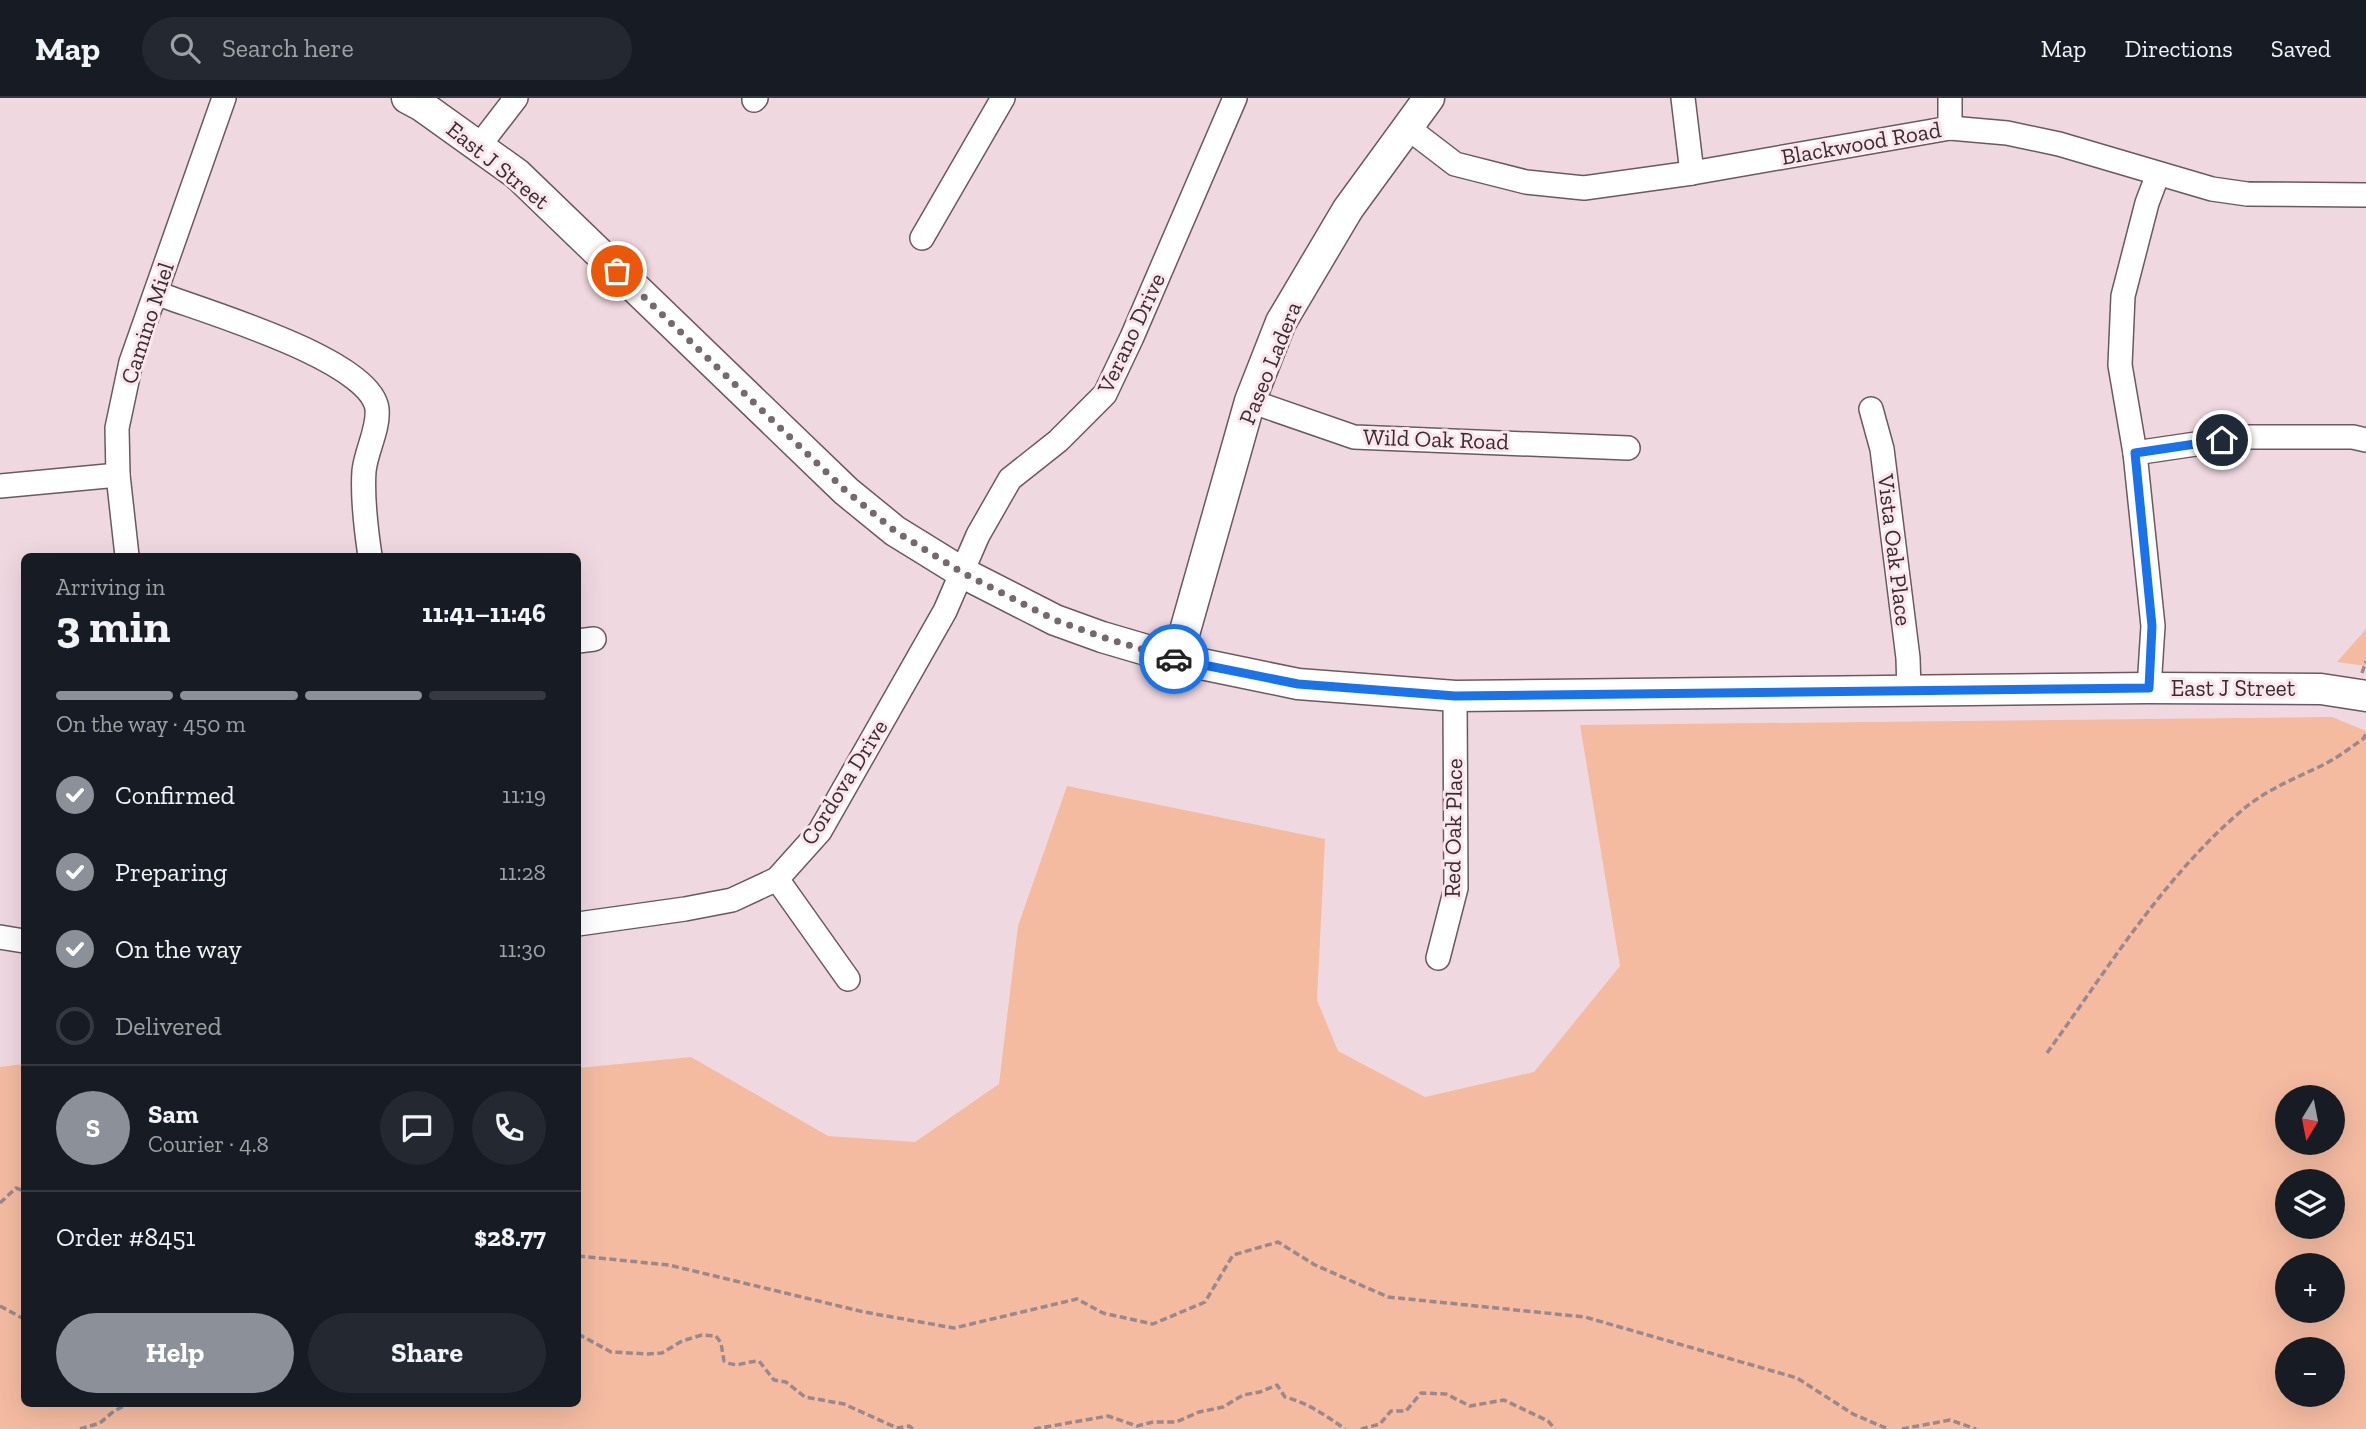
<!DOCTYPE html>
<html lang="en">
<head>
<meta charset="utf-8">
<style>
  :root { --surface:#171b24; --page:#242831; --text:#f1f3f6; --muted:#9ea1a6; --line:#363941; --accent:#8c9099 }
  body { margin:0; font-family:"Zilla Slab",serif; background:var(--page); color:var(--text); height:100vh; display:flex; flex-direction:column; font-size:26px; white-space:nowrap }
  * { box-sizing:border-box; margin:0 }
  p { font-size:23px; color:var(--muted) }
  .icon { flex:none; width:38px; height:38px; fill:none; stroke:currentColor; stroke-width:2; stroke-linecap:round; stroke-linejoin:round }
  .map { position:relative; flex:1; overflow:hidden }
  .side { position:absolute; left:21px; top:455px; width:560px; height:854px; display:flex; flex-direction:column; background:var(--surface); border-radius:10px; box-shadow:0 7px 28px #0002 }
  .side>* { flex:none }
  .needle { width:46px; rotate:190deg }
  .fabs { position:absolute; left:2275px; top:987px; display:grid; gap:14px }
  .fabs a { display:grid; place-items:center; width:70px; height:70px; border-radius:50%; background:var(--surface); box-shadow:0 7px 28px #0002; font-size:35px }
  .pin { position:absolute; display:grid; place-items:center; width:60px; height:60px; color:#fff; margin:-30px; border:4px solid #fff; border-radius:50%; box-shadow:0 2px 7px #0007 }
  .courier { position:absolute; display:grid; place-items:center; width:70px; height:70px; margin:-35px; border:5px solid #1a73e8; border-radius:50%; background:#fff; color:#222; box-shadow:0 2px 9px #0007 }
  .headline em { font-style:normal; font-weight:700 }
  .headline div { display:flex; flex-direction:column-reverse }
  .headline { display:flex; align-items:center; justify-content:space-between; height:119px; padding:0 35px }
  h1 { font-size:46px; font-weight:700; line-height:52px }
  .bar { display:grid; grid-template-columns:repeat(4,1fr); gap:10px 7px; align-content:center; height:84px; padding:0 35px }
  .bar i { height:9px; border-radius:5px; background:var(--line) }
  .bar .on { background:var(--accent) }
  .bar p { grid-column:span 4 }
  .line { display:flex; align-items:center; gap:18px; padding:0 35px; border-top:2px solid var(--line) }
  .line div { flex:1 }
  .round { display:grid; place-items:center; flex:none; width:74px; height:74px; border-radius:37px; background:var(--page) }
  ol { padding:0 35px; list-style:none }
  li { display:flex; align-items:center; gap:21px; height:77px }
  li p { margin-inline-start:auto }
  li .icon { padding:7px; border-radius:50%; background:var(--accent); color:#fff; stroke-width:4 }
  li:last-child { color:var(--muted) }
  li i { width:38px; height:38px; border:4px solid var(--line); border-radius:50% }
  .action { display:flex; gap:14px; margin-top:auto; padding:14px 35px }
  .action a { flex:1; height:80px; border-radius:42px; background:var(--accent); color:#fff; font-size:28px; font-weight:700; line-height:80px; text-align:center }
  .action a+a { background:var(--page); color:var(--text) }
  header { display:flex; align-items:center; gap:42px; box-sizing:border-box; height:98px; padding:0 35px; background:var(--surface); border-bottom:2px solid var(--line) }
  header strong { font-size:33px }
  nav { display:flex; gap:38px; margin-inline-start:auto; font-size:24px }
  .search { width:490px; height:63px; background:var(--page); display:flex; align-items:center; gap:18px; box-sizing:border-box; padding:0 24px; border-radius:38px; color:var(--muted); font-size:26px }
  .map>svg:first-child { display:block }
  .green { fill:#f4bba1; fill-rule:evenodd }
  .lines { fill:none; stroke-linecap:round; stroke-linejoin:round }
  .minor-casing { stroke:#6c5860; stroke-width:26 }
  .tertiary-casing { stroke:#6c5860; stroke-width:33 }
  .path { stroke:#99888e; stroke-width:3.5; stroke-dasharray:7 3.5; stroke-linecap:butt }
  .minor { stroke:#fff; stroke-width:23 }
  .tertiary { stroke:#fff; stroke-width:30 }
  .done { stroke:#76696e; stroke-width:7; stroke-dasharray:0 12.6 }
  .route { stroke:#1a73e8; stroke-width:9 }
  .labels { text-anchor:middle; stroke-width:6; stroke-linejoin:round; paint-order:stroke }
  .street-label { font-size:23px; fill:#352d30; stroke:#fde5ee }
</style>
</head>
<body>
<header>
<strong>Map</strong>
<div class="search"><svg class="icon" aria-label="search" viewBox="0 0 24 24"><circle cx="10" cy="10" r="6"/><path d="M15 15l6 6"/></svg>Search here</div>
<nav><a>Map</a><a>Directions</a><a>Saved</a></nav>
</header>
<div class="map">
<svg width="2366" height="1331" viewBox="0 0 2366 1331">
  <rect width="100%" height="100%" fill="#f0d8e1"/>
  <g class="green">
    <polygon points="2366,531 2366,568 2337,564"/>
    <path d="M2332 619 2366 633V1331H0V969L24 966V1306H578V970L691 959 828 1038 915 1044 999 986 1018 828 1067 688 1325 741 1317 902 1338 953 1425 999 1534 974 1620 868 1580 627ZM2287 999H2333V1045H2287ZM2333 1083V1129H2287V1083ZM2287 1167H2333V1213H2287ZM2287 1251H2333V1297H2287Z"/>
  </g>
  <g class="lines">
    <g class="minor-casing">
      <g id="minor">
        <polyline points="1683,0 1692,75"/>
        <polyline points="754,2 756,0"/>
        <polyline points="1408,30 1455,66 1526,84 1584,90 1692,75 1950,30 2007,35 2059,46 2212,91 2247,96 2366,97"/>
        <polyline points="1950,30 1950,0"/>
        <polyline points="479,48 516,0"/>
        <polyline points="922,140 1003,0"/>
        <path d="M156 195C200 212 371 261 377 311 379 331 366 353 364 373 362 401 366 431 370 458"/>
        <polyline points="1250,303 1354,339 1628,350"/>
        <polyline points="1871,311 1882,351 1908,560 1909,594"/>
        <polyline points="2135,355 2243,339 2353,339 2366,342"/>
        <polyline points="0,388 118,377"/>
        <polyline points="127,458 118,377 117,330 131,264 224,0"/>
        <polyline points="578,543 594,541"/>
        <polyline points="2149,590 2153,528 2135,355 2120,267 2123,198 2147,105 2158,76"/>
        <polyline points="777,781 848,881"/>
        <polyline points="578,826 685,811 732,802 777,781 820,733 945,513 978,437 1010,381 1058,343 1105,296 1132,239 1235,0"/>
        <polyline points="0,839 24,843"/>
        <polyline points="1438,860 1456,790 1455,598"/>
      </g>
    </g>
    <g class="tertiary-casing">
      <g id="tertiary">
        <polyline points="407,0 422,8 517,76 846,393 895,433 921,449 963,475 1055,522 1102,539 1177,561 1298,586 1455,598 2149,590 2321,591 2366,598"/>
        <polyline points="1177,561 1250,303 1281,224 1348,111 1429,0"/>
      </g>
    </g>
    <g class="path">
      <polyline points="2362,575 2366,563"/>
      <path d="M2047 955C2107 872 2162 781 2240 714 2265 692 2294 681 2323 667 2337 660 2350 650 2363 641L2366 636"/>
      <polyline points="0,1105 16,1090 24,1093"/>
      <polyline points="578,1158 669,1167 864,1214 954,1230 1077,1201 1103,1215 1153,1226 1205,1204 1233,1157 1278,1144 1315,1167 1388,1199 1585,1219 1797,1280 1853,1316 1888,1331"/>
      <polyline points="0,1208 24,1221"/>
      <path d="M578 1236 611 1254 648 1256 662 1255 682 1243 702 1237 716 1238 721 1245 724 1263C738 1271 745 1263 759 1263L774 1282 786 1284 805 1299 844 1306 897 1330 909 1328 913 1331"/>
      <polyline points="80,1331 100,1325 114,1313 128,1306"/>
      <path d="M1034 1331 1108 1318 1137 1328 1153 1324H1176L1199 1314 1223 1309 1243 1297 1260 1294 1277 1287 1285 1299C1308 1305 1325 1317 1345 1331"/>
      <polyline points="1361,1331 1380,1326 1391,1313 1406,1313 1421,1295 1446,1296 1470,1308 1504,1302 1548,1323 1555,1331"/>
      <polyline points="1902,1331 1950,1322 1976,1331"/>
    </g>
    <use href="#minor" class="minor"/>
    <use href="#tertiary" class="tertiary"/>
  </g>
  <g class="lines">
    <polyline class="done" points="617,173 846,393 895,433 963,475 1055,522 1102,539 1174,561"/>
    <polyline class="route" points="1174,561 1298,586 1455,598 2149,590 2152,528 2135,355 2222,342"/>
  </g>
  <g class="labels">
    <g class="street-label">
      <text transform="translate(1861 45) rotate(-10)" y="8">Blackwood Road</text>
      <text transform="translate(498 67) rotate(39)" y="8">East J Street</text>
      <text transform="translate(147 225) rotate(-72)" y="8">Camino Miel</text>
      <text transform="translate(1131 235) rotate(-65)" y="8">Verano Drive</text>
      <text transform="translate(1270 265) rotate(-68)" y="8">Paseo Ladera</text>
      <text transform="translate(1436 341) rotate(2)" y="8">Wild Oak Road</text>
      <text transform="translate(1895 452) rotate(83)" y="8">Vista Oak Place</text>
      <text x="2233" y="598">East J Street</text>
      <text transform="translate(844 684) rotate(-58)" y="8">Cordova Drive</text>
      <text transform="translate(1453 730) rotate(-89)" y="8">Red Oak Place</text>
    </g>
  </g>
</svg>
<div class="fabs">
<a><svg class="needle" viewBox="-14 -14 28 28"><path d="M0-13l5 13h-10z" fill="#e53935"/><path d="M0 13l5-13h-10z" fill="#9ea1a6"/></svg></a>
<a><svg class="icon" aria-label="layers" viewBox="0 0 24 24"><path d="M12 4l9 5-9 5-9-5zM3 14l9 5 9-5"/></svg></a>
<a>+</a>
<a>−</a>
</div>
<div class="pin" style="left:617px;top:173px;background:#ea580c"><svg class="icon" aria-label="bag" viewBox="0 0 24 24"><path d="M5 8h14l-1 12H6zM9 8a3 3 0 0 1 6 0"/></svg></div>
<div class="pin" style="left:2222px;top:342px;background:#1f2937"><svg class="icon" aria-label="home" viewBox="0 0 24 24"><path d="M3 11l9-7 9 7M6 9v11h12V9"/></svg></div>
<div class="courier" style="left:1174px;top:561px"><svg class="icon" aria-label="car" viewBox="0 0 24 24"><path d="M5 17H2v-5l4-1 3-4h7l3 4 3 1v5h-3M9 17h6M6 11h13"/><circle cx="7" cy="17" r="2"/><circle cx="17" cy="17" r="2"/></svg></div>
<section class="side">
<div class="headline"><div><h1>3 min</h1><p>Arriving in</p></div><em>11:41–11:46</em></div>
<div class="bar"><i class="on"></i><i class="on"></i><i class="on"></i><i></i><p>On the way · 450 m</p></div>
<ol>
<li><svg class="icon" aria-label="check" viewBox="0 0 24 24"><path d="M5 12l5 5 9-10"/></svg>Confirmed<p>11:19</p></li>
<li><svg class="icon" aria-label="check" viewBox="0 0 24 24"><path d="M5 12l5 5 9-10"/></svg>Preparing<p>11:28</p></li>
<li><svg class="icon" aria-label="check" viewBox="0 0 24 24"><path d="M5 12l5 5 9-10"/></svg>On the way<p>11:30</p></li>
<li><i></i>Delivered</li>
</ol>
<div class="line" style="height:126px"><b class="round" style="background:var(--accent);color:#fff">S</b><div><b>Sam</b><p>Courier · 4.8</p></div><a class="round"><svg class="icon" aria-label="chat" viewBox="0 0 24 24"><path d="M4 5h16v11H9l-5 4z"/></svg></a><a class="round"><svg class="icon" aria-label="phone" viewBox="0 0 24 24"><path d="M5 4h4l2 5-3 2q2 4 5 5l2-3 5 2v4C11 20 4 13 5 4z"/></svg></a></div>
<div class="line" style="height:91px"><div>Order #8451</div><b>$28.77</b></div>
<div class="action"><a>Help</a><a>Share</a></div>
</section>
</div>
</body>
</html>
